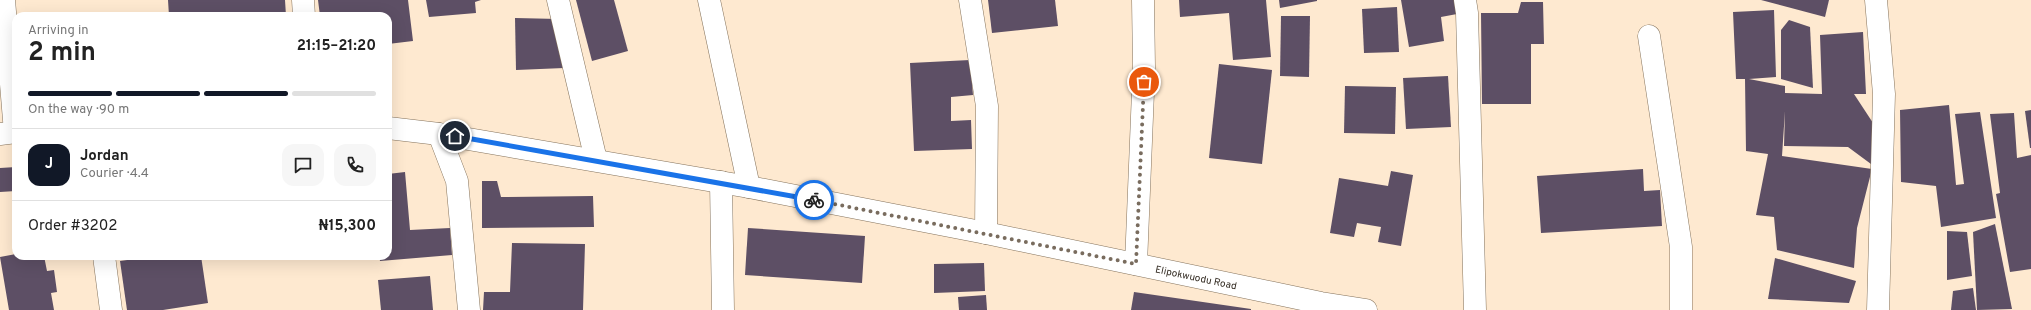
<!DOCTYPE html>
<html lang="en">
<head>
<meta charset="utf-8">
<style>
  :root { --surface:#fff; --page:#f6f6f6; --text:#222; --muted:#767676; --line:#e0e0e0; --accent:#111827 }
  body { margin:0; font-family:Overpass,sans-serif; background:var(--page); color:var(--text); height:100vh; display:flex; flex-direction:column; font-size:15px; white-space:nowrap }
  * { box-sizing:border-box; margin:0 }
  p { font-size:13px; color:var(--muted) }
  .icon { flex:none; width:22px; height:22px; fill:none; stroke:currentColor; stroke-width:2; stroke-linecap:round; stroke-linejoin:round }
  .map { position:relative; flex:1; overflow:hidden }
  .details { position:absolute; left:12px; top:12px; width:380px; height:248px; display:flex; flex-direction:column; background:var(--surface); border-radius:12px; box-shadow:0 4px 16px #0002 }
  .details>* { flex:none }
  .pin { position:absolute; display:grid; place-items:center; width:34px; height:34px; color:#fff; margin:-17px; border:2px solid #fff; border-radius:50%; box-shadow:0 1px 4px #0007 }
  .courier { position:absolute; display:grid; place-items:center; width:40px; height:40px; margin:-20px; border:3px solid #1a73e8; border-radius:50%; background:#fff; color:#222; box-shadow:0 1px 5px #0007 }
  .head em { font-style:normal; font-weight:700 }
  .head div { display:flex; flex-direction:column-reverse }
  .head { display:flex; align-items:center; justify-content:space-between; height:68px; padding:0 16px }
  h1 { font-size:26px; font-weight:700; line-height:30px }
  .bar { display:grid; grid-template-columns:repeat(4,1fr); gap:6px 4px; align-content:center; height:48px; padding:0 16px }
  .bar i { height:5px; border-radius:3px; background:var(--line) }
  .bar .current { background:var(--accent) }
  .bar p { grid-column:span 4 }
  .line { display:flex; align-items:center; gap:10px; padding:0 16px; border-top:1px solid var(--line) }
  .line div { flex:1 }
  .round { display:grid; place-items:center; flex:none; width:42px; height:42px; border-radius:12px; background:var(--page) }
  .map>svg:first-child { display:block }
  .building { fill:#5d4f65 }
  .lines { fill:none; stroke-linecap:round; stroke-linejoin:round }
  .street-casing { stroke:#85735c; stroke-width:23 }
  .secondary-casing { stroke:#85735c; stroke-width:23 }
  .street { stroke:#fff; stroke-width:22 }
  .secondary { stroke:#fff; stroke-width:22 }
  .done { stroke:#796c5e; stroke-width:4; stroke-dasharray:0 7.2 }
  .route { stroke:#1a73e8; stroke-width:5 }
  .labels { text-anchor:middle; stroke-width:4; stroke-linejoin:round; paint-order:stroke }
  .street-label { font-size:10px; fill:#312920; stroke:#fdf9f4 }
</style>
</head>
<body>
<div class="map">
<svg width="2031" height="310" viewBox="0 0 2031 310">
  <rect width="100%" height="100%" fill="#fee9d0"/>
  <g class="building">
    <polygon points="168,0 285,0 286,16 169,16"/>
    <polygon points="318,0 408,0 413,41 388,44 388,16 320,16"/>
    <polygon points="426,0 481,0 475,2 476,13 429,17"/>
    <polygon points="576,0 614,0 628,51 592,61"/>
    <polygon points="988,0 1055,0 1058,26 992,33"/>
    <polygon points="1179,0 1266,0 1271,57 1233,60 1229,13 1180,17"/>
    <polygon points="1279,0 1317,0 1317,1 1280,8"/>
    <polygon points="1401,0 1455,0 1457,14 1441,17 1444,41 1409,47"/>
    <polygon points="1761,0 1829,0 1825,17"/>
    <polygon points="1521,2 1543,2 1544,44 1531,44 1531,104 1482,104 1481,13 1518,13"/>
    <polygon points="1397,7 1399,52 1364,53 1362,9"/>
    <polygon points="1774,10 1776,77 1749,79 1785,86 1785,93 1822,94 1820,35 1863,32 1866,94 1854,94 1875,126 1871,164 1848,147 1784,146 1785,111 1782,156 1872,169 1857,228 1854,268 1777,250 1774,217 1756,215 1768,154 1746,151 1745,79 1736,79 1733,12"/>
    <polygon points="1281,16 1310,16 1309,77 1280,76"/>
    <polygon points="515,18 559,19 564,68 516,70"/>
    <polygon points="1789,20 1810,27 1813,88 1781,79 1781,30"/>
    <polygon points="970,60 973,95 951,97 951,121 971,120 972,149 914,151 910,63"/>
    <polygon points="1219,64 1272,70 1262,164 1209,158"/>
    <polygon points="1448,76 1451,127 1406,129 1403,78"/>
    <polygon points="1345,86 1396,87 1395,134 1344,133"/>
    <polygon points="1949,105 1956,185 1964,184 1955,114 1980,112 1996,218 1941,227 1936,186 1901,182 1900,110"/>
    <polygon points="2031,110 2031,148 2030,148 2025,111"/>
    <polygon points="2014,113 2017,158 2031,155 2031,269 2010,272 1996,194 2000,193 1990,114"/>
    <polygon points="16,167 16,191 0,192 0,168"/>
    <polygon points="1643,169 1644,191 1660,190 1662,226 1541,233 1537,176"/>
    <polygon points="1391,171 1413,175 1401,246 1378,242 1381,227 1357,223 1354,237 1330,233 1339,178 1388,186"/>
    <polygon points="405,172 410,230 450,228 452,255 380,261 379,256 388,256 388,174"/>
    <polygon points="482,181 497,181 501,197 593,196 594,227 482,228"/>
    <polygon points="1995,224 2012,309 1977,310 1973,232"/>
    <polygon points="748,228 865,236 862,283 745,275"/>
    <polygon points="1947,231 1967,232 1972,276 1947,280"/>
    <polygon points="512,243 585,244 583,310 483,310 484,292 510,292"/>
    <polygon points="16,254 16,256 44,256 47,271 54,270 57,292 51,293 54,310 9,310 0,257"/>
    <polygon points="156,256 201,256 208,303 163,310 127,310 120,261"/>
    <polygon points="1775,258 1856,281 1849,303 1768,299"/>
    <polygon points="984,263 985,291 934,293 934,264"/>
    <polygon points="430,276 433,310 381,310 378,280"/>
    <polygon points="1973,288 1976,310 1951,310 1953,291"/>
    <polygon points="1134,292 1251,309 1251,310 1131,310"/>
    <polygon points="986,295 987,310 959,310 958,297"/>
  </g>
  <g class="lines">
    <g class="street-casing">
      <g id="street">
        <polyline points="4,0 15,132"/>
        <polyline points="303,0 304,16"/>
        <polyline points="558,0 596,160"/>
        <polyline points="709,0 749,187"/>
        <polyline points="970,0 987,106 986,233"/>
        <polyline points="1465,0 1467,13 1475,310"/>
        <polyline points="1876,0 1884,94 1878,310"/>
        <polyline points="1649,36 1681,247 1681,310"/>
        <polyline points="439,134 457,181 469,310"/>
        <polyline points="721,182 723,310"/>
        <polyline points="104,256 111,310"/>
        <polyline points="1136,264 1144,67 1143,0"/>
      </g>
    </g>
    <g class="secondary-casing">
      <g id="secondary">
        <path id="s1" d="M388 128 439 134 749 187 986 233 1321 303 1366 310"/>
        <polyline points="0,134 16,132"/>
      </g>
    </g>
    <use href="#street" class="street"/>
    <use href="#secondary" class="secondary"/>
  </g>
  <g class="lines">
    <polyline class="done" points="814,200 1136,264 1144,82"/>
    <polyline class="route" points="455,136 814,200"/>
  </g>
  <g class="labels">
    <g class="street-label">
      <text dy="4" stroke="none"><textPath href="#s1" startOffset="822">Elipokwuodu Road</textPath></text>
    </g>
  </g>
</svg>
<div class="pin" style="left:1144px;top:82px;background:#ea580c"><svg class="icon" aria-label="bag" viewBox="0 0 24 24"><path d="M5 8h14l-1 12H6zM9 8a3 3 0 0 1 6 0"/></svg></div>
<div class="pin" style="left:455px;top:136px;background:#1f2937"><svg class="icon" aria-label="home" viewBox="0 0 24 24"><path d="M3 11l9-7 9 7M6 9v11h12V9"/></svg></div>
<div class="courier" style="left:814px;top:200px"><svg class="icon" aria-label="bike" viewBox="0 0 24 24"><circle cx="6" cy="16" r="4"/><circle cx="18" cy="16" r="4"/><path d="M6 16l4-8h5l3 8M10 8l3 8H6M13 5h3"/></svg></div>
<section class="details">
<div class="head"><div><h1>2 min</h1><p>Arriving in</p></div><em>21:15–21:20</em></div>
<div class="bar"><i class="current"></i><i class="current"></i><i class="current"></i><i></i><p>On the way · 90 m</p></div>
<div class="line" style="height:72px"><b class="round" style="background:var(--accent);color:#fff">J</b><div><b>Jordan</b><p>Courier · 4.4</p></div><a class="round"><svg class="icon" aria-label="chat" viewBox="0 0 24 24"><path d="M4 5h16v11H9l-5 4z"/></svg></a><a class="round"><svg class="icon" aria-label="phone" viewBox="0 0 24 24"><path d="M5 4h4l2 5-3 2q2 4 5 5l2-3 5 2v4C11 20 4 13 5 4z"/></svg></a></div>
<div class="line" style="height:52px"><div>Order #3202</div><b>₦15,300</b></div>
</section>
</div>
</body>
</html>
